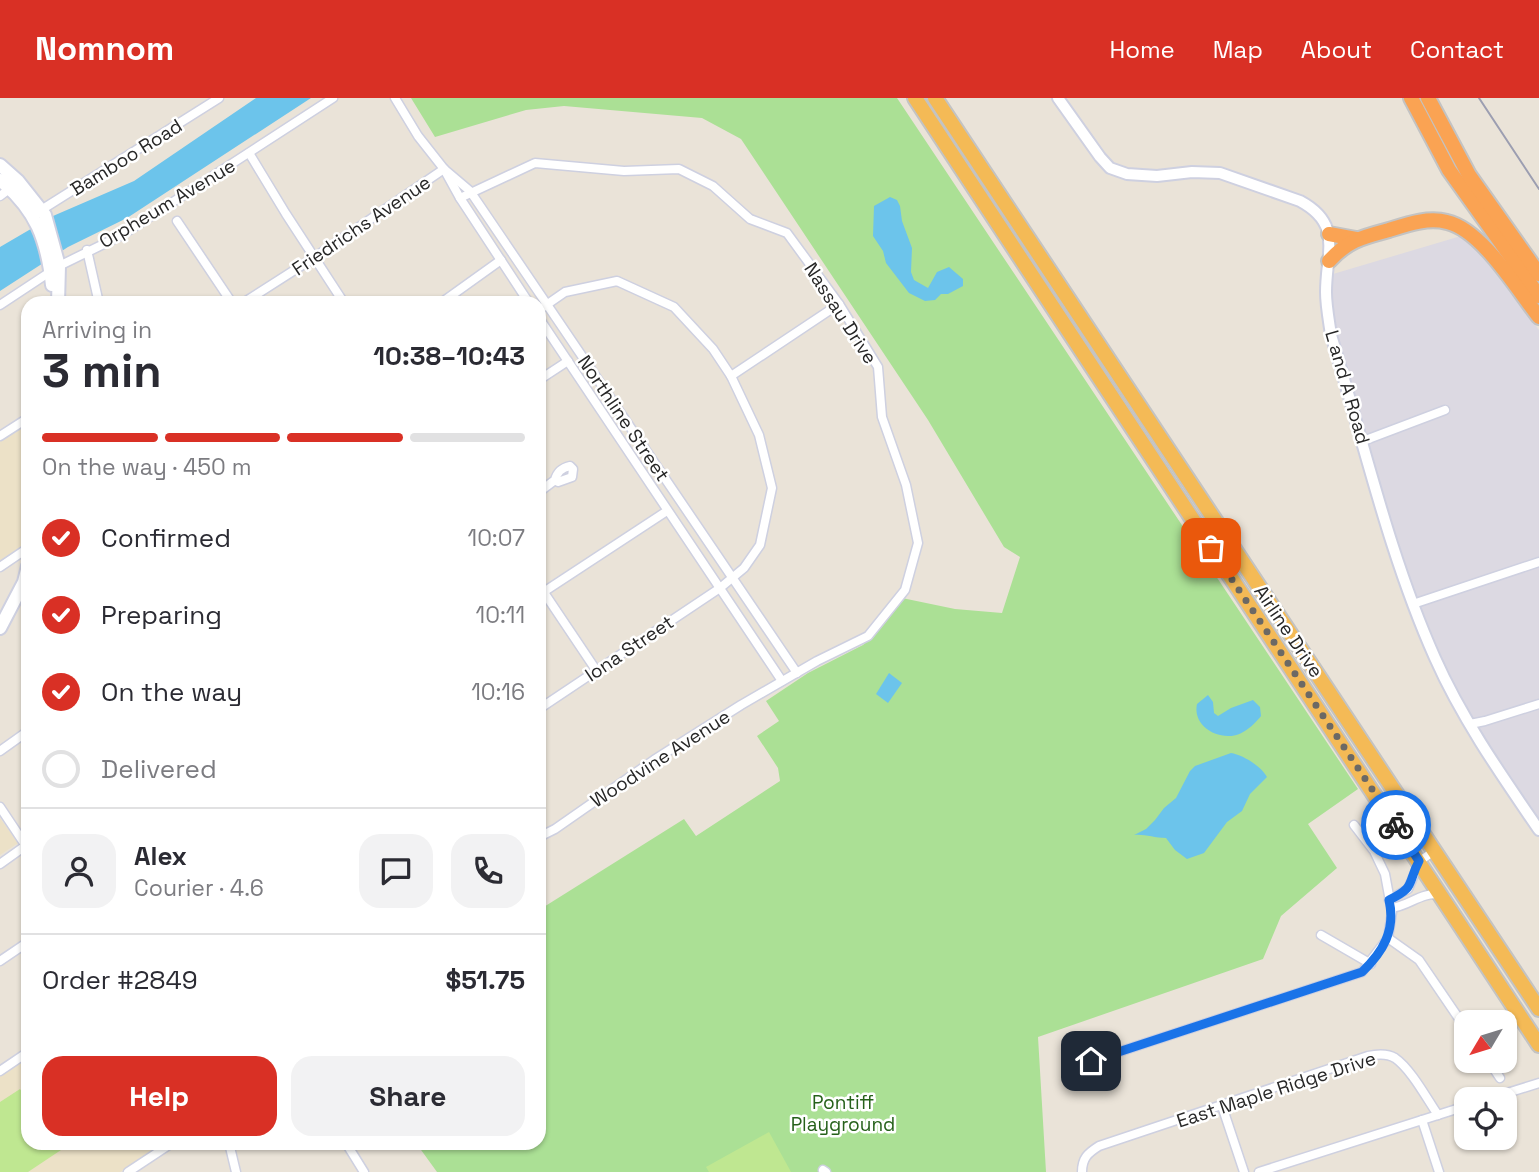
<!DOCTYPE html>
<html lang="en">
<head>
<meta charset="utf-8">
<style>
  :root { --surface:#fff; --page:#f2f2f3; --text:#2b2b33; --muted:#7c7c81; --line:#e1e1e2; --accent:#d93025 }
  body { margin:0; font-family:"Space Grotesk",sans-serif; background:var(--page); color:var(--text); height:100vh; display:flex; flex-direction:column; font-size:26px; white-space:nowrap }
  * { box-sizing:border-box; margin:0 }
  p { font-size:23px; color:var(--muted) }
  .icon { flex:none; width:38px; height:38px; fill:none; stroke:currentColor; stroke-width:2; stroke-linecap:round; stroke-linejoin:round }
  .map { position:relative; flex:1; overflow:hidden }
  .side { position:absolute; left:21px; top:198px; width:525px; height:854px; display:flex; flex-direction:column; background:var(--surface); border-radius:21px; box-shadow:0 2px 5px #0004 }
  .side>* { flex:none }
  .needle { width:46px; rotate:232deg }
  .controls { position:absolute; left:1454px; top:912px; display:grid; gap:14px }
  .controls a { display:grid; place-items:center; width:63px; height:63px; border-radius:14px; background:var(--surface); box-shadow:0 2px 5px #0004; font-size:35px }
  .pin { position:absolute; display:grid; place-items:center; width:60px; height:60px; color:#fff; margin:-30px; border-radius:14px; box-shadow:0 4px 10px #0006 }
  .courier { position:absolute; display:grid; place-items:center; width:70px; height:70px; margin:-35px; border:5px solid #1a73e8; border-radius:50%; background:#fff; color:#222; box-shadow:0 2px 9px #0007 }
  .head em { font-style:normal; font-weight:600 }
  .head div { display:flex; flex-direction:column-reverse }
  .head { display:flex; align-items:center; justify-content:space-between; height:119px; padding:0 21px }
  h1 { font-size:46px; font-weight:600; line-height:52px }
  .bar { display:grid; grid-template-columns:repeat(4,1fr); gap:10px 7px; align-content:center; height:84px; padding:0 21px }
  .bar i { height:9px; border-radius:5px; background:var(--line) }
  .bar .active { background:var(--accent) }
  .bar p { grid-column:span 4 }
  .line { display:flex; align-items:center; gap:18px; padding:0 21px; border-top:2px solid var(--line) }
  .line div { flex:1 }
  .round { display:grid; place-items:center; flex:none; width:74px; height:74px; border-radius:21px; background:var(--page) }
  ol { padding:0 21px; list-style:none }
  li { display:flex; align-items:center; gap:21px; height:77px }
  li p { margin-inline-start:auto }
  li .icon { padding:7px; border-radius:50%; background:var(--accent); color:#fff; stroke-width:4 }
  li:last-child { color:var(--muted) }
  li i { width:38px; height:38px; border:4px solid var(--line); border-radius:50% }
  .action { display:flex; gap:14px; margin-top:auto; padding:14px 21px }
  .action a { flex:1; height:80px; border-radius:21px; background:var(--accent); color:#fff; font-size:28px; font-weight:600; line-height:80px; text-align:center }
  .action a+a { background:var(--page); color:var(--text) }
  header { display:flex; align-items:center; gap:42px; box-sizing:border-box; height:98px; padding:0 35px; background:var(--accent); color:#fff }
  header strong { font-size:33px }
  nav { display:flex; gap:38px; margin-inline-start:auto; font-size:24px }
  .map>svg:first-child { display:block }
  .industrial { fill:#dcd9e2 }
  .education { fill:#ece1c7 }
  .green { fill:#abe095 }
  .pitch { fill:#bfe791 }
  .water { fill:#6cc4eb }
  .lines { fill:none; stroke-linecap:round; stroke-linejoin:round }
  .minor-casing { stroke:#ced0e0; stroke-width:11 }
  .tertiary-casing { stroke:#ced0e0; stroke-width:14 }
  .secondary-casing { stroke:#ced0e0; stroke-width:16 }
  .trunk-casing { stroke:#c3c3c3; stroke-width:18 }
  .motorway-casing { stroke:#c3c3c3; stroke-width:18 }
  .minor { stroke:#fff; stroke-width:8 }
  .tertiary { stroke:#fff; stroke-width:10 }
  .secondary { stroke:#fff; stroke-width:12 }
  .trunk { stroke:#f4ba56; stroke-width:14 }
  .motorway { stroke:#faa353; stroke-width:14 }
  .rail { stroke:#9c9eb1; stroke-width:2 }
  .done { stroke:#6b6965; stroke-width:7; stroke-dasharray:0 12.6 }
  .route { stroke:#1a73e8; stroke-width:9 }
  .labels { text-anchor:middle; stroke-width:5; stroke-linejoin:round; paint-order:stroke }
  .street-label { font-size:19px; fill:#272727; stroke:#fff }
  .park-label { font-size:19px; fill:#26611a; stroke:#fff }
</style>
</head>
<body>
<header>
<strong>Nomnom</strong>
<nav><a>Home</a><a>Map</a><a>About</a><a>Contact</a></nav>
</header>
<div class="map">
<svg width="1539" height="1074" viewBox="0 0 1539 1074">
  <rect width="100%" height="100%" fill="#eae3d8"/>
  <polygon class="industrial" points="1461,138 1478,150 1539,232 1539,739 1457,616 1432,569 1413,524 1327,242 1323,179"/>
  <g class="education">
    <polygon points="28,324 28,441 27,448 0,466 0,343"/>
    <polygon points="0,720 18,745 0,757"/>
    <polygon points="28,958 28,1045 163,1045 120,1074 0,1074 0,977"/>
  </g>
  <polygon class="green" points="411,0 897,0 1358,691 1308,726 1337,770 1281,818 1263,861 1038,939 1046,1074 437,1074 416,1045 539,1045 539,812 684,721 696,738 780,683 778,670 757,638 779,623 766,603 808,575 863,547 885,525 902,500 955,511 1002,515 1020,459 1004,449 928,322 741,41 702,20 564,8 526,12 435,39"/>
  <g class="pitch">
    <polygon points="20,991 28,1003 28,1045 56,1045 61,1052 28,1074 0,1074 0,1004"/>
    <polygon points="769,1034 791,1074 709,1074 706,1069"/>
  </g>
  <g class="water">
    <polygon points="256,0 311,0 127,120 68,149 0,193 0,149 53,118 134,83"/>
    <polygon points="890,99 897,102 900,108 902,123 912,150 911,174 914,182 928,190 937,174 949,169 963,181 963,188 948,196 941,196 935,202 925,203 909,195 886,165 883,153 873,138 874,108"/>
    <polygon points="889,575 902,585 888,605 876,596"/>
    <path d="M1208 597 1213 604 1214 615 1218 618 1231 610 1253 602 1260 609 1261 618C1254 627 1241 639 1228 638 1210 638 1193 624 1197 606Z"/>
    <path d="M1231 655C1243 657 1261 668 1267 679L1250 696 1242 713 1227 724 1204 755 1187 761 1175 752 1166 740C1154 740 1145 736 1134 737L1146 731 1155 722 1164 710 1176 700 1190 673 1195 668Z"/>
  </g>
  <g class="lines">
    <g class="minor-casing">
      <g id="minor">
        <polyline points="395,0 418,38 444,71 460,100 529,205"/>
        <polyline points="249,55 286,116 344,205"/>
        <polyline points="444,71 470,93 797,575"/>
        <polyline points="0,98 13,88"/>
        <polyline points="460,100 535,65 624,73 679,71 713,88 750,121 787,135 839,206 878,269 882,319 906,387 918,445 905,492 868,538 817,563 741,607 654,662 555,731 539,739"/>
        <polyline points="38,114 219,0"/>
        <polyline points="177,123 232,205"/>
        <polyline points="87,152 98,201 95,205"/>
        <polyline points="243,205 315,159 444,71"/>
        <polyline points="441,205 501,162"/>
        <polyline points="0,207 59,168 122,137 333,0"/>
        <polyline points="539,212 565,194 617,183 674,209 713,251 731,278 759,337 772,390 760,447 744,470 720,490 539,611"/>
        <polyline points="539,220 782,583"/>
        <polyline points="731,278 839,206"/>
        <polyline points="539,282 568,263"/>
        <polyline points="0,338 28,320"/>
        <polyline points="1363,343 1445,312"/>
        <path d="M539 394 555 382C557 374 561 370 570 368L573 371 572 379 558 384 555 382"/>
        <polyline points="0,469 28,450"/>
        <polyline points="539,487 596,572"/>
        <polyline points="539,497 667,413"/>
        <polyline points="1413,506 1539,464"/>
        <polyline points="1470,626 1485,623 1539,606"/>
        <polyline points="0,653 28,633"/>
        <polyline points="0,709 28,751"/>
        <polyline points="0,766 28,746"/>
        <polyline points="1389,802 1408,791 1420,763 1434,753"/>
        <path d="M1391 810C1410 808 1421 793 1441 797"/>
        <polyline points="1321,837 1371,866"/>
        <polyline points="1388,840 1419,862 1466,931"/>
        <polyline points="0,863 28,844"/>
        <polyline points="1488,962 1500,980"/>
        <polyline points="1091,963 1362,874 1388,840 1392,814 1385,776 1374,753 1354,727"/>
        <polyline points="0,973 28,954"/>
        <polyline points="1488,1001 1539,985"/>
        <polyline points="1222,1008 1244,1074"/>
        <polyline points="1422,1022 1439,1074"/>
        <polyline points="229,1045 236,1074"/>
        <polyline points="346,1045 364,1074"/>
        <polyline points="823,1072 826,1074"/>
        <polyline points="128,1074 172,1045"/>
        <path d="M1082 1074C1082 1060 1088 1055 1099 1048L1368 958C1377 956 1387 955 1395 960 1411 971 1427 1001 1438 1017"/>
        <polyline points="1259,1074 1466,1008"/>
      </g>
    </g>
    <g class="tertiary-casing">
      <path id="tertiary" d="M1058 0 1100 59 1110 70 1127 76 1157 78 1192 74 1220 75 1300 103C1343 126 1326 154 1326 194 1326 208 1329 223 1331 237 1364 345 1389 457 1435 560 1462 621 1502 678 1539 732"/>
    </g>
    <g class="secondary-casing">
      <g id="secondary">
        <polyline points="0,67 18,83 45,117 59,168 58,205"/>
        <path d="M0 82C36 112 47 141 52 187"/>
        <polyline points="0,530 24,484 28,468"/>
      </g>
    </g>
    <g class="trunk-casing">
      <g id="trunk">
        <polyline points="915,0 1539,947"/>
        <polyline points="935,0 1539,911"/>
      </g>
    </g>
    <g class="motorway-casing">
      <g id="motorway">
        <polyline points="1411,0 1449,72 1539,198"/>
        <polyline points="1428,0 1469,77 1539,176"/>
        <polyline points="1329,136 1356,141"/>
        <path d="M1329 163C1348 142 1363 139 1389 132 1408 126 1428 119 1447 124 1482 132 1517 191 1539 219"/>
      </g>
    </g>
    <use href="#minor" class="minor"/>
    <use href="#tertiary" class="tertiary"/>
    <use href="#secondary" class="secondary"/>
    <use href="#trunk" class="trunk"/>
    <use href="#motorway" class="motorway"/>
    <polyline class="rail" points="1479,0 1539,91"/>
  </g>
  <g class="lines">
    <polyline class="done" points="1211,450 1396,727"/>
    <path class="route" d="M1091 963 1362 874C1383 854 1396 832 1389 802 1416 789 1407 786 1419 763L1396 727"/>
  </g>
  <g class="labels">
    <g class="street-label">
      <text transform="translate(126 59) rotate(-32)" y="7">Bamboo Road</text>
      <text transform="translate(167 105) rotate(-31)" y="7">Orpheum Avenue</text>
      <text transform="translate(361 127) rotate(-34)" y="7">Friedrichs Avenue</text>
      <text transform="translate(841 215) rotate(57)" y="7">Nassau Drive</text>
      <text transform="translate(1348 289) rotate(74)" y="7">L and A Road</text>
      <text transform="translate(624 320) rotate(56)" y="7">Northline Street</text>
      <text transform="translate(1289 533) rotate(56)" y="7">Airline Drive</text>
      <text transform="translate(629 550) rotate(-34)" y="7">Iona Street</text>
      <text transform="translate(660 660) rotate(-33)" y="7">Woodvine Avenue</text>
      <text transform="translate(1276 991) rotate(-18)" y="7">East Maple Ridge Drive</text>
    </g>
    <g class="park-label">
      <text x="843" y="1011">Pontiff<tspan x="843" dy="22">Playground</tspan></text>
    </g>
  </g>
</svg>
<div class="controls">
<a><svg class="needle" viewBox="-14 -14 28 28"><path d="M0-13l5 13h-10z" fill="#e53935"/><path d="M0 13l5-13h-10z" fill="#7c7c81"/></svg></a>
<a><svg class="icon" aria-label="locate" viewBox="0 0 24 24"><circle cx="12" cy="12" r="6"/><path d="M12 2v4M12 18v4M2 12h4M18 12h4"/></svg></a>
</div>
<div class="pin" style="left:1211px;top:450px;background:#ea580c"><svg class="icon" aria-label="bag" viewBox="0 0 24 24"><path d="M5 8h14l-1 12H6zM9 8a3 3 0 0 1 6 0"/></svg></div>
<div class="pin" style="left:1091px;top:963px;background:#1f2937"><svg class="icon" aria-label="home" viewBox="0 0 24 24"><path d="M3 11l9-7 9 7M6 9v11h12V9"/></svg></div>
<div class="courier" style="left:1396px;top:727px"><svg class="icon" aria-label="bike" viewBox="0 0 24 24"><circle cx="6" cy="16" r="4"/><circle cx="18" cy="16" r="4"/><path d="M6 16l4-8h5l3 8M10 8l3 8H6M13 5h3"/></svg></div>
<section class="side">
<div class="head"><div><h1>3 min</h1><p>Arriving in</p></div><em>10:38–10:43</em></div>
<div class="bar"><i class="active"></i><i class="active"></i><i class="active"></i><i></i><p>On the way · 450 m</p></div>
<ol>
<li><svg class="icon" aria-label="check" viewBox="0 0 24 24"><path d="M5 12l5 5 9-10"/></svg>Confirmed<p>10:07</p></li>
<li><svg class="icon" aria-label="check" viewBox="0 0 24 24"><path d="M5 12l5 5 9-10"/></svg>Preparing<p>10:11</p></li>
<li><svg class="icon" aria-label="check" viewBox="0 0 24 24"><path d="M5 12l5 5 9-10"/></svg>On the way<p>10:16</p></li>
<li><i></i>Delivered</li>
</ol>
<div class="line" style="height:126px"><a class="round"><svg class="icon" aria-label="person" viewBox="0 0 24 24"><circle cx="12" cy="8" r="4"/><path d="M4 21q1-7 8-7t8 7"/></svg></a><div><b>Alex</b><p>Courier · 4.6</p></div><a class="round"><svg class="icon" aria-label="chat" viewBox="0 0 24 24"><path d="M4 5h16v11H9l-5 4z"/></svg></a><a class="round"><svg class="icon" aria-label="phone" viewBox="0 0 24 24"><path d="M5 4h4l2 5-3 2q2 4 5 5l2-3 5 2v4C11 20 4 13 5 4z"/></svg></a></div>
<div class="line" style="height:91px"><div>Order #2849</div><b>$51.75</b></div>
<div class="action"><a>Help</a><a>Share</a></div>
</section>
</div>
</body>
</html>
